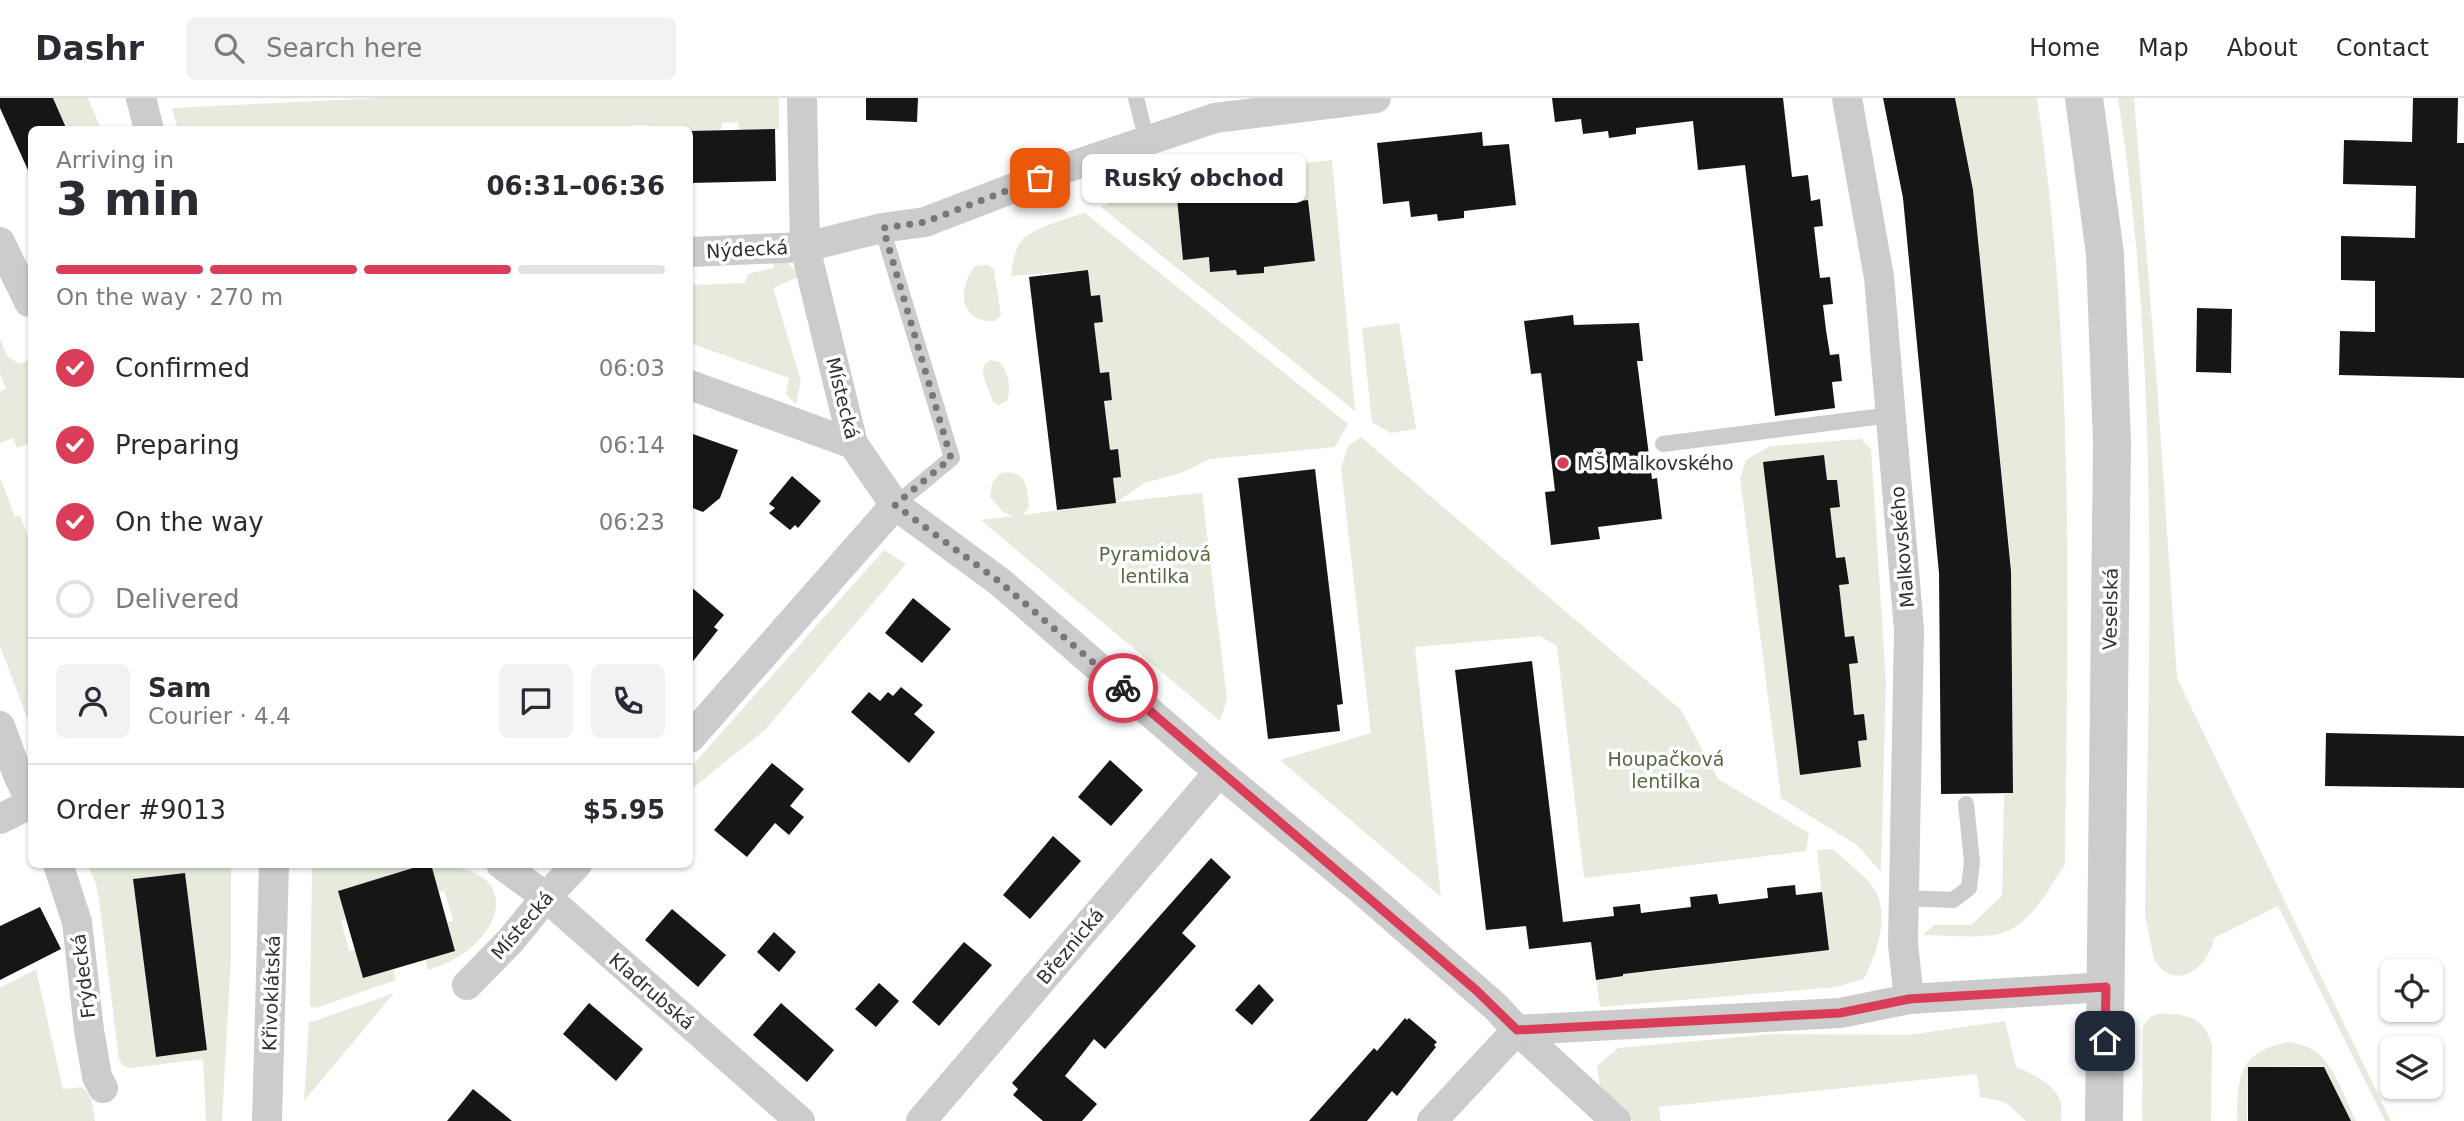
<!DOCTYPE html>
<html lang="en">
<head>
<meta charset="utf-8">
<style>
  :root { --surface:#fff; --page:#f2f2f3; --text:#2b2b33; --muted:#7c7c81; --line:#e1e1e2; --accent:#da3d57 }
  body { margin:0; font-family:"DejaVu Sans",sans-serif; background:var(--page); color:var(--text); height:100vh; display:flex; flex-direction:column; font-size:26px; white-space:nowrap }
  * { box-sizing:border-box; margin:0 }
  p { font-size:23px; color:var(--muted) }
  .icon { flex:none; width:38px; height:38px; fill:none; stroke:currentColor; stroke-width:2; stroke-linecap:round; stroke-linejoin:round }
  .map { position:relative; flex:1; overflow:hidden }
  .drawer { position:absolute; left:28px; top:28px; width:665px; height:742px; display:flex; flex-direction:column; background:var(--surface); border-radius:10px; box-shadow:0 2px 5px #0004 }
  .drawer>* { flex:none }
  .tools { position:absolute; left:2380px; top:861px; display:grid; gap:14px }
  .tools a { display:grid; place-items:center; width:63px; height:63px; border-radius:10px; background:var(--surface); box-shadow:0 2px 5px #0004; font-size:35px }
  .pin { position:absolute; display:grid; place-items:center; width:60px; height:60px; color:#fff; margin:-30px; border-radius:14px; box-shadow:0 4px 10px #0006 }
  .courier { position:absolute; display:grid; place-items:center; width:70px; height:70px; margin:-35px; border:5px solid #da3d57; border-radius:50%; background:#fff; color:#222; box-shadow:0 2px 9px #0007 }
  .bubble { position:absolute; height:49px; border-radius:10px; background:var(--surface); box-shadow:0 2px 5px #0004; font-size:23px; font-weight:600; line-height:49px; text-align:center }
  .head em { font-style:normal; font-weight:600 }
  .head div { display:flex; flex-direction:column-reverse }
  .head { display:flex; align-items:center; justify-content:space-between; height:119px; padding:0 28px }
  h1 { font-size:46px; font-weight:600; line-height:52px }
  .bar { display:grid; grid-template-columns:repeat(4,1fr); gap:10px 7px; align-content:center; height:84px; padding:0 28px }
  .bar i { height:9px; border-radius:5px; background:var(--line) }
  .bar .active { background:var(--accent) }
  .bar p { grid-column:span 4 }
  .line { display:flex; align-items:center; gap:18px; padding:0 28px; border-top:2px solid var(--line) }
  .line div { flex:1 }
  .round { display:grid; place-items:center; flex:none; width:74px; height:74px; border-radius:10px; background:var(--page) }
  ol { padding:0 28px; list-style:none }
  li { display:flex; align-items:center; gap:21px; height:77px }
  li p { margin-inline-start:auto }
  li .icon { padding:7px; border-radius:50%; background:var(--accent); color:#fff; stroke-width:4 }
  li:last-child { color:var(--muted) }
  li i { width:38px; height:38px; border:4px solid var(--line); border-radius:50% }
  header { display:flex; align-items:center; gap:42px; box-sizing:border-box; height:98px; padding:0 35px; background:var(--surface); border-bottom:2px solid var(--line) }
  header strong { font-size:33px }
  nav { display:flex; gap:38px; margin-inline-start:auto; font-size:24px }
  .search { width:490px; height:63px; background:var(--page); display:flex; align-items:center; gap:18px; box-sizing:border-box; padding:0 24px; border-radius:10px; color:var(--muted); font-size:26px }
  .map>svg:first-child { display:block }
  .green { fill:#e6ebde; fill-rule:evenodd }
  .building { fill:#161616 }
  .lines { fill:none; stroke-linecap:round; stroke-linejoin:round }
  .service { stroke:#ccc; stroke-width:16 }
  .minor { stroke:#ccc; stroke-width:30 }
  .tertiary { stroke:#ccc; stroke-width:38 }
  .done { stroke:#787878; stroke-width:7; stroke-dasharray:0 12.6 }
  .route { stroke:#da3d57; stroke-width:9 }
  .poi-dot { fill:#da3d57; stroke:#fff; stroke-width:2.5 }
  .labels { text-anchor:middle; stroke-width:7; stroke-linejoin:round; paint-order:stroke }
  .street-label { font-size:19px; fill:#2f2f2f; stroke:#fff }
  .poi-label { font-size:19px; fill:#2f2f2f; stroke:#fff; text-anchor:start }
  .park-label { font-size:19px; fill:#56683f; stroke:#fff }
</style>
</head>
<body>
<header>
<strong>Dashr</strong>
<div class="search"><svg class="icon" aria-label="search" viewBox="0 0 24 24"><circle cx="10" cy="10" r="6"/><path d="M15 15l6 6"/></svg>Search here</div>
<nav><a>Home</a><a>Map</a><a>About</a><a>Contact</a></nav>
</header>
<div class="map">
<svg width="2464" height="1023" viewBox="0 0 2464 1023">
  <rect width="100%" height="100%" fill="#fff"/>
  <g class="green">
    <polygon points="53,0 88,0 101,31 67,31"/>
    <polygon points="379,0 779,0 779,31 739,32 738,24 722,25 721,32 690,34 690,32 650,31 649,27 633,27 632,32 178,32 172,10"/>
    <path d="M1955 0H2037C2075 254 2068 510 2065 766 2050 789 2032 824 2005 834 1981 842 1949 837 1923 837L1934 827H1971L2002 798 2004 696 2013 695 2011 468 1972 87Z"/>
    <path d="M2118 0H2134L2157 286 2177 580 2391 1023H2385L2278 808 2214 840C2209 870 2173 896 2154 861L2145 817C2149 545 2160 270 2118 0Z"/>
    <path d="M1332 62 1355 313 1101 109 1166 81ZM1280 89 1283 105 1308 102 1315 163 1264 169V175L1237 177 1236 172 1210 174 1209 159 1183 161 1177 100Z"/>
    <path d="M1085 115 1348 326 1335 349 1210 361 1181 375 1144 385 1117 404 1202 395 1227 601 1220 623 981 422 1013 418 1003 414 990 399 992 385 1000 375C1026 370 1028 389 1029 409L1023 417 1115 405 1113 380 1121 379 1118 352H1110L1104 303 1112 301 1109 274 1100 275 1094 225 1103 224 1100 197 1091 198 1088 172 1011 178C1013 165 1014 150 1023 141 1032 131 1071 119 1085 115Z"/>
    <polygon points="772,159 786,163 800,178 773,190 801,283 796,306 786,296 789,280 690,245 690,187 745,185 748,176 774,170"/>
    <path d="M988 167 994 172 1001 217 995 223C959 225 957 191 975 168Z"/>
    <polygon points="1399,225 1416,331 1390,335 1372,324 1362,230"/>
    <polygon points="0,241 7,258 19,266 31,261 31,345 17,350 13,340 0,345 0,294 6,291 0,275"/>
    <path d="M991 262 1000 264C1008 276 1012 289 1007 303L999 307 993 304 983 277 984 267Z"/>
    <polygon points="1361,339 1681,612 1718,681 1809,735 1806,753 1584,780 1557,548 1540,538 1415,549 1441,799 1280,662 1371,635 1341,370 1348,348"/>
    <path d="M1861 341 1871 351 1886 584 1881 774 1857 747 1781 700 1740 380 1746 362 1770 348ZM1824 357 1827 382H1837L1830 410 1836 460 1846 459 1849 486 1839 487 1845 539 1854 538 1858 564 1849 566 1854 617 1864 616 1867 642 1858 643 1860 669 1800 677 1764 365Z"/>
    <polygon points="0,380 15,419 20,417 31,447 31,630 0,548"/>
    <polygon points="884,452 906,466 765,632 690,692 690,670"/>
    <path d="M1832 751C1844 761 1858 772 1869 784 1893 811 1878 852 1864 881L1836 889 1600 909 1596 882 1622 878V872L1646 869 1647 874 1700 868V862L1725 865 1778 858V853L1828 852 1817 752Z"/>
    <path d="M88 767H231V858L222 1023H206L203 961 131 970 123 968 119 961 100 809 96 786ZM185 775 207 952 156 959 133 781Z"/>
    <polygon points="312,767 427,767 339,792 346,821 341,823 349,853 355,852 363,880 393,871 396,882 316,910 310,908"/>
    <path d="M431 767C533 767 502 851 428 872L425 862 455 853 447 825 453 822 444 793 438 794Z"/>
    <path d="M36 871 63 991 82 989C93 998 93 1010 95 1023H0V890Z"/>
    <polygon points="394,895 304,1003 309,925"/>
    <path d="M2158 916C2184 915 2204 918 2212 947L2211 1023H2142L2143 928 2150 919Z"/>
    <path d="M2005 923 2016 969C2032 975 2056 987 2061 1005 2062 1010 2061 1018 2061 1023H2026L2005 1004 1980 999 1977 976 1659 1009 1661 1023H1633L1601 998 1597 968 1618 950 1773 936 1908 937Z"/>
    <path d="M2289 944C2298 946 2308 948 2316 954 2334 966 2346 1003 2356 1023H2350L2323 968 2248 969 2247 1023H2237C2238 979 2238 953 2289 944Z"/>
  </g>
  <g class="building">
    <polygon points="0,0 53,0 67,32 32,32 32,81 0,10"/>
    <polygon points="866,0 918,0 917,24 866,22"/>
    <polygon points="1552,0 1783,0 1792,79 1808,77 1811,103 1820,101 1823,128 1814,129 1817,155 1820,180 1830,179 1833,206 1823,207 1826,232 1830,257 1839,256 1842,283 1832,284 1835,310 1775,318 1745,67 1698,72 1693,23 1636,30 1636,36 1609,40 1608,33 1583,36 1581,21 1555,24"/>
    <polygon points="1883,0 1955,0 1973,92 2011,473 2013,695 1941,696 1939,475 1903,100"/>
    <polygon points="2413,0 2458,0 2457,45 2464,45 2464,280 2339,277 2340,233 2375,234 2375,183 2341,182 2341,138 2415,140 2416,88 2343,86 2344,42 2412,44"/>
    <polygon points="775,31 776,83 690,85 690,33"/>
    <polygon points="1482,34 1483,48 1509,46 1516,107 1464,113 1464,120 1438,123 1437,116 1411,119 1409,103 1383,106 1377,45"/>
    <polygon points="1281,89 1283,105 1308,102 1315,163 1264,169 1264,175 1237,177 1236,172 1210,174 1209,159 1183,162 1177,100"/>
    <polygon points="1088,172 1091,198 1100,197 1103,224 1094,225 1100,275 1109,274 1112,302 1104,303 1110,352 1118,351 1121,379 1113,380 1116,405 1057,412 1029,179"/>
    <polygon points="2197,210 2232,211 2231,275 2196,274"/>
    <polygon points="1573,217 1574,227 1639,225 1643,263 1637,263 1652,381 1657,380 1662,421 1598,429 1600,441 1551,447 1545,394 1555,393 1541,275 1531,276 1524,223"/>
    <polygon points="690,335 738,352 720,400 703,414 690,409"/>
    <polygon points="1824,357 1827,382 1837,382 1840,409 1830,410 1836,460 1845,459 1849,486 1839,487 1845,539 1854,538 1858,565 1849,566 1854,617 1864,616 1867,642 1858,643 1861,669 1800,677 1763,364"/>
    <polygon points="1315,371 1343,606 1337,607 1340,633 1268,641 1238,380"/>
    <polygon points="792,378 821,403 798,430 795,427 790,432 769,415 775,410 769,406"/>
    <polygon points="690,488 724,517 714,529 718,532 690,567"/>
    <polygon points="913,500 951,531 922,565 885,535"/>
    <polygon points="1532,563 1563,824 1614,818 1613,809 1640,806 1641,815 1691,809 1690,799 1717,796 1719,806 1768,800 1767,790 1795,787 1796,797 1822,794 1829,852 1623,876 1623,878 1596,882 1591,844 1529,851 1526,828 1486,832 1455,572"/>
    <polygon points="901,589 923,607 914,616 935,634 909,665 851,614 869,594 880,603 888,594 893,598"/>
    <polygon points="2326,635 2464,638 2464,690 2325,688"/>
    <polygon points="1110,662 1143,692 1111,728 1078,699"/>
    <polygon points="772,665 804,691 790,708 804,719 789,737 775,725 747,759 714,732"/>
    <polygon points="1053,738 1081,763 1030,821 1003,797"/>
    <polygon points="1211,760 1231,779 1182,835 1196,848 1105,951 1094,941 1065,978 1097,1006 1082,1023 1043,1023 1013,997 1018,991 1012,985"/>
    <polygon points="426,766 431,766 455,853 363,880 338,793"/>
    <polygon points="185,775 207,952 156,959 133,781"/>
    <polygon points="40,809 61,851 0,882 0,828"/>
    <polygon points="672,811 726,857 698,889 645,842"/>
    <polygon points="774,834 796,854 779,874 757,854"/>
    <polygon points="964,844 992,867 939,928 912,904"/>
    <polygon points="879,885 899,903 876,929 855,911"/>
    <polygon points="1259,886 1274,902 1252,927 1235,912"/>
    <polygon points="589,905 643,951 616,983 563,936"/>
    <polygon points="781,905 834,952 807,984 753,937"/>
    <polygon points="1405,920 1407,922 1409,920 1437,944 1434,947 1436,949 1397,998 1392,993 1367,1023 1309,1023 1374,950 1377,953"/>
    <polygon points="2248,969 2324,969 2351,1023 2248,1023"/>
    <polygon points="473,991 512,1023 447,1023"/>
  </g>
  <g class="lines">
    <g class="service">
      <polyline points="1136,0 1147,43"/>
      <polyline points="882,130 952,360 895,407"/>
      <polyline points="1663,346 1891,317"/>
      <polyline points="1904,800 1953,802 1969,790 1972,764 1966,706"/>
    </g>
    <g class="minor">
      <polyline points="141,0 149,32"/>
      <polyline points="1847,0 1879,179 1909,532 1903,846 1909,901"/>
      <polyline points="0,144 29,204 32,203"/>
      <polyline points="690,154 805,149 882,130 925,124 1063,71 1215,20 1376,0"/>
      <polyline points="690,287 853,346"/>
      <polyline points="895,407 1000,484 1219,674 1358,789 1496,909 1517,932 1616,1023"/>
      <polyline points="0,628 18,677 32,706"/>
      <polyline points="690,640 895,407 853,346 805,149 802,0"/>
      <polyline points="0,721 32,705"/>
      <polyline points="58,766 77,824 89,932 97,979 103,990"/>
      <polyline points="501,766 546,799 800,1023"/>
      <polyline points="467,887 511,842 546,799 577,766"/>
      <polyline points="267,1023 274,766"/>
      <polyline points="921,1023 1219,674"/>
      <polyline points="1432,1023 1517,932 1840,915 1909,901 2106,889"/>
    </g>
    <polyline class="tertiary" points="2084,0 2105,156 2112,345 2104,1023"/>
  </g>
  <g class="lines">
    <polyline class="done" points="1040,80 925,124 883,130 951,360 895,407 1000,484 1123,590"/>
    <polyline class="route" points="1123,590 1476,892 1517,932 1840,915 1909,901 2106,889 2105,943"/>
  </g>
  <circle class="poi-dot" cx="1563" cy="365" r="7"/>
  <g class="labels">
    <g class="street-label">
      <text transform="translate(747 151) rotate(-3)" y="7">Nýdecká</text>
      <text transform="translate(843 300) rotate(76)" y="7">Místecká</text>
      <text transform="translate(1902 449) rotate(-95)" y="7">Malkovského</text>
      <text transform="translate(2110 511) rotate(-89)" y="7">Veselská</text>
      <text transform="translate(522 827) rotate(-49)" y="7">Místecká</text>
      <text transform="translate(1070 848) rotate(-50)" y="7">Březnická</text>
      <text transform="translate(83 878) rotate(-97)" y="7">Frýdecká</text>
      <text transform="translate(652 893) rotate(41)" y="7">Kladrubská</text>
      <text transform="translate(271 895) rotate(-88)" y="7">Křivoklátská</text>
    </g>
    <g class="poi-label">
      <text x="1577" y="372">MŠ Malkovského</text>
    </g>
    <g class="park-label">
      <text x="1155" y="463">Pyramidová<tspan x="1155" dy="22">lentilka</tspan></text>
      <text x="1666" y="668">Houpačková<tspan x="1666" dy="22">lentilka</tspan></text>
    </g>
  </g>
</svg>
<div class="tools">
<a><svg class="icon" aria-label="locate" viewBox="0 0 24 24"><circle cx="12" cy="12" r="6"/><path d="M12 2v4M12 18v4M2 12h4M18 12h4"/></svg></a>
<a><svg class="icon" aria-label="layers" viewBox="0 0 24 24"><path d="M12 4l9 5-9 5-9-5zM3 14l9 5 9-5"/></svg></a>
</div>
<div class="pin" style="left:1040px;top:80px;background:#ea580c"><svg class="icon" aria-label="bag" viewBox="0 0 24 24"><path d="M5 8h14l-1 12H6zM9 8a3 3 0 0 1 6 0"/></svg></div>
<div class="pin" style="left:2105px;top:943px;background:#1f2937"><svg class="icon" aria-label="home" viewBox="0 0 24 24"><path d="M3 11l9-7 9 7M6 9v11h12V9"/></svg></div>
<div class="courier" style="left:1123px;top:590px"><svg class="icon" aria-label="bike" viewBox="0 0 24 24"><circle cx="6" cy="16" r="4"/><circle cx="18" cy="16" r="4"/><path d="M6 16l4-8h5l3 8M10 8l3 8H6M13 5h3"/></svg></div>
<div class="bubble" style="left:1082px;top:56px;width:224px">Ruský obchod</div>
<section class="drawer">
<div class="head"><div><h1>3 min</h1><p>Arriving in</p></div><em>06:31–06:36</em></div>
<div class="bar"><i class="active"></i><i class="active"></i><i class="active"></i><i></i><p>On the way · 270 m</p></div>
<ol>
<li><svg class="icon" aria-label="check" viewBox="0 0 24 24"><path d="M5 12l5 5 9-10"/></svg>Confirmed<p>06:03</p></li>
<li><svg class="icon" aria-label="check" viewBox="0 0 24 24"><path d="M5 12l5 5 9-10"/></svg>Preparing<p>06:14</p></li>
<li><svg class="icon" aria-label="check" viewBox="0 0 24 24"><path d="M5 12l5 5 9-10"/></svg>On the way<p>06:23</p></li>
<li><i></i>Delivered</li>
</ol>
<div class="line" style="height:126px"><a class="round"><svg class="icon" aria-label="person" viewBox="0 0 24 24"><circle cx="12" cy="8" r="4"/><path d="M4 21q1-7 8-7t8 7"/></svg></a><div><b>Sam</b><p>Courier · 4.4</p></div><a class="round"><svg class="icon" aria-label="chat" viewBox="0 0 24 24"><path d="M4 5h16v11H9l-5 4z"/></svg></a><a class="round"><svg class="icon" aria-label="phone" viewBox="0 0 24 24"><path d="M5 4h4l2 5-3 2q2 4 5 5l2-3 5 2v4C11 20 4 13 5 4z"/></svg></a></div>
<div class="line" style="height:91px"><div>Order #9013</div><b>$5.95</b></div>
</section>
</div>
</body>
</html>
